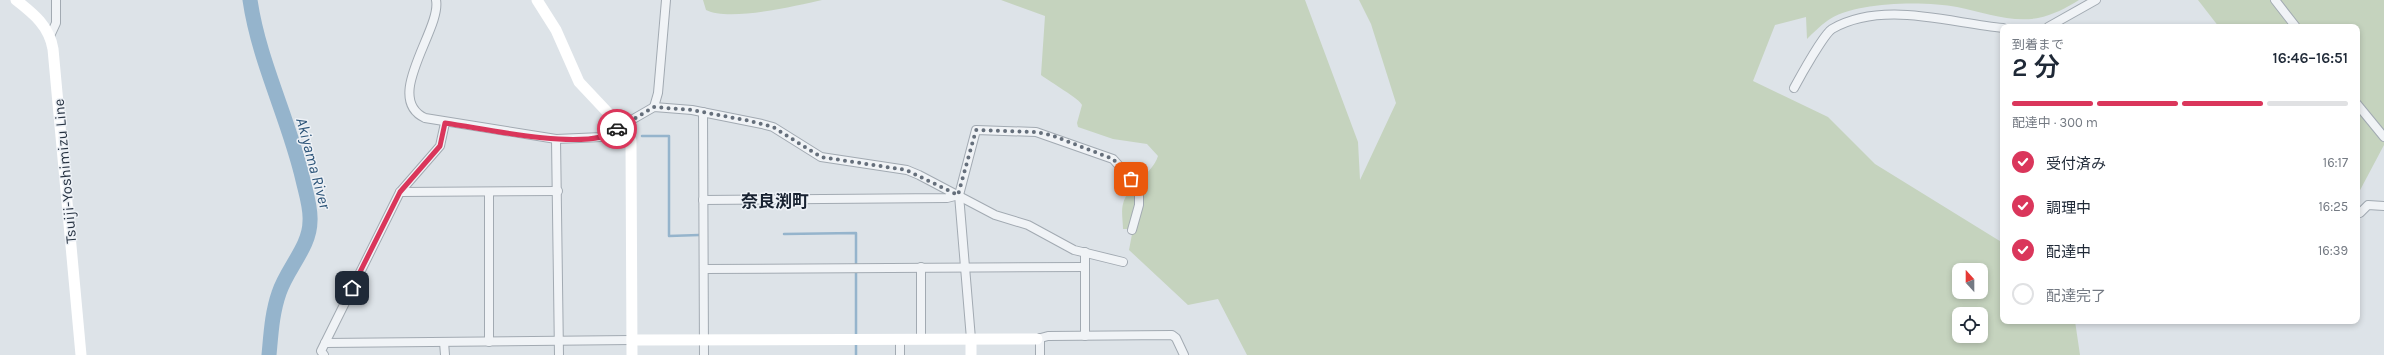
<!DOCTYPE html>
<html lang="ja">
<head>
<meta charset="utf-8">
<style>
  :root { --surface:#fff; --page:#f6f6f7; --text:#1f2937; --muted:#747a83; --line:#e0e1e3; --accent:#da365b }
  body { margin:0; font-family:Karla,"Noto Sans JP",sans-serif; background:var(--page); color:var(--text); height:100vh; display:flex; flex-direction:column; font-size:15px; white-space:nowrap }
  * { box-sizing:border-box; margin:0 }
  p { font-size:13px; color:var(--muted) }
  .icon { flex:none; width:22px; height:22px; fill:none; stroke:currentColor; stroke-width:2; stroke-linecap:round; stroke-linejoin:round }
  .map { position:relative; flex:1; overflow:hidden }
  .sheet { position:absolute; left:2000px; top:24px; width:360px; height:300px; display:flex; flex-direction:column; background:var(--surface); border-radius:8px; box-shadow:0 2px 6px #0003 }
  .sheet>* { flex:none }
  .needle { width:26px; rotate:339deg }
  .tools { position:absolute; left:1952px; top:263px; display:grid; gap:8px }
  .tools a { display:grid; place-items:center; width:36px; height:36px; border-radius:8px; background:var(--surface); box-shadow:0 2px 6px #0003; font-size:20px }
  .pin { position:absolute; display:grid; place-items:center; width:34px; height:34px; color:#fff; margin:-17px; border-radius:8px; box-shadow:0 2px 6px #0006 }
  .courier { position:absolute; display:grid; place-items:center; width:40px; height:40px; margin:-20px; border:3px solid #da365b; border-radius:50%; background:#fff; color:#222; box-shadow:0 1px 5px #0007 }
  .headline em { font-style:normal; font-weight:600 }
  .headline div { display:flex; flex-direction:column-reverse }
  .headline { display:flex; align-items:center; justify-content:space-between; height:68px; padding:0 12px }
  h1 { font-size:26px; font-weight:600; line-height:30px }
  .bar { display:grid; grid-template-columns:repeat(4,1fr); gap:6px 4px; align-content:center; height:48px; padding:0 12px }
  .bar i { height:5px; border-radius:3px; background:var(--line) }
  .bar .on { background:var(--accent) }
  .bar p { grid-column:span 4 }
  ol { padding:0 12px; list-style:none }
  li { display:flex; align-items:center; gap:12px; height:44px }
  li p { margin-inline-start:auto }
  li .icon { padding:4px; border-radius:50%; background:var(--accent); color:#fff; stroke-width:4 }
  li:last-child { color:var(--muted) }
  li i { width:22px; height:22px; border:2px solid var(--line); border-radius:50% }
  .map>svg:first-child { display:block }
  .green { fill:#c5d3be; fill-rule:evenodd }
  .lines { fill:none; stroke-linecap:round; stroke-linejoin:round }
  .stream { stroke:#95b4cc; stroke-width:2.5 }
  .river { stroke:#95b4cc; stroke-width:15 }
  .street-casing { stroke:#a2aab2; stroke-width:10 }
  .street { stroke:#f0f3f6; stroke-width:8 }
  .secondary { stroke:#fff; stroke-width:11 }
  .done { stroke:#656f7b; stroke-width:4; stroke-dasharray:0 7.2 }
  .route { stroke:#da365b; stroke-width:5 }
  .labels { text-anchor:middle; stroke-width:3; stroke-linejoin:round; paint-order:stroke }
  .street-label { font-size:15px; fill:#253140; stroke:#edf1f6 }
  .water-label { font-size:16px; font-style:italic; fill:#2c5478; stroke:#edf1f6 }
  .quarter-label { font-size:17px; font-weight:bold; fill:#182231; stroke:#edf1f6 }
</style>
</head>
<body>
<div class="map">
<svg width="2384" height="355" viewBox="0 0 2384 355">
  <rect width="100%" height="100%" fill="#dde3e8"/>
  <g class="green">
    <path d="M703 0H822C795 6 729 22 706 10Z"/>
    <path d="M1001 0H1305L1358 142 1360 180 1396 103 1371 24 1359 0H2079C2066 8 2053 15 2038 18 2011 23 1983 12 1957 7 1925 1 1854 1 1827 21 1820 26 1813 33 1807 39L1806 17 1775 25 1753 81 1828 117 1875 164 2003 243V321H2075L2080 355H1247L1218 299 1188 305 1129 250 1133 229H1123C1123 222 1121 211 1123 204 1128 184 1152 175 1158 156L1147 144 1113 139 1078 127 1077 123 1082 105C1080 99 1050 82 1041 75L1045 16ZM1959 270H1981V292H1959ZM1959 314H1981V336H1959Z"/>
    <polygon points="2198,0 2384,0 2384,145 2358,194 2357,27 2219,27"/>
  </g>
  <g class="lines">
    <g class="stream">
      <polyline points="642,136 669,136 669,236 699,235"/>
      <polyline points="784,234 856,233 856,337"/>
      <polyline points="856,342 856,355"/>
    </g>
    <path class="river" d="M250 0C259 62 289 119 303 180 306 193 311 208 310 221 310 247 287 268 279 293 272 313 271 334 269 355"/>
    <g class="street-casing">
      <g id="street">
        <path d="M436 0C442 29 382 98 425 118L556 139 602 137 654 107 692 110 762 124 773 127 821 157 907 170 919 175 995 215 1028 225 1074 250 1123 262"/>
        <polyline points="2275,0 2296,27"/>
        <polyline points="2048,27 2096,0"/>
        <polyline points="50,36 56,23 56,0"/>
        <path d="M1794 88C1800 77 1824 34 1832 29 1883 0 1949 23 2003 28"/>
        <polyline points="2357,104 2384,137"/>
        <polyline points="654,107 658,93 666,0"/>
        <polyline points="703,112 704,355"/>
        <polyline points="556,139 559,355"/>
        <polyline points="400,192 558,191"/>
        <polyline points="489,192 489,342"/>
        <polyline points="703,200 947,198 959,195"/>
        <polyline points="2360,213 2368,205 2384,206"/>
        <polyline points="1085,252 1085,336"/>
        <polyline points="921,267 921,339"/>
        <polyline points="704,269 1085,267"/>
        <polyline points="1040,338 1040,355"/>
        <polyline points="900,339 900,355"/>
        <polyline points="971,339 959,195 976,130 1036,132 1113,159 1131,179 1139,193 1139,205 1132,230"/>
        <polyline points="1037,339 1048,336 1172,335 1176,338 1184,355"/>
        <polyline points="444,342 445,355"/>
        <polyline points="325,343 632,340"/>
        <polyline points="324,355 321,351 400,192 440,146 445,123"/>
      </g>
    </g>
    <use href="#street" class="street"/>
    <g class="secondary">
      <path d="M16 0C34 14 49 26 53 49L81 355"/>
      <polyline points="537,0 556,30 579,82 627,133 631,141 632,355"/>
      <polyline points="971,339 971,355"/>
      <polyline points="632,340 1037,339"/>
    </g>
  </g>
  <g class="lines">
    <polyline class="done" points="617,129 654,107 692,110 750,121 773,127 821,157 906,170 958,195 976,130 1036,132 1051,135 1113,159 1131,179"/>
    <path class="route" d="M352 288 400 192 440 146 445 123C487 129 561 146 601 137 607 136 612 132 617 129"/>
  </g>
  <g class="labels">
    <g class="street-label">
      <text transform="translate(65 171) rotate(-95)" y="5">Tsuiji-Yoshimizu Line</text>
    </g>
    <g class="water-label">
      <text transform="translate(314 163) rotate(75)" y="6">Akiyama River</text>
    </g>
    <g class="quarter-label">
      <text x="775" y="207">奈良渕町</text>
    </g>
  </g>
</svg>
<div class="tools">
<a><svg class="needle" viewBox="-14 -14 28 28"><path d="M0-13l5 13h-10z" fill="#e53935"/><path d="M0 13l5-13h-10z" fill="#747a83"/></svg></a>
<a><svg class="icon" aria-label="locate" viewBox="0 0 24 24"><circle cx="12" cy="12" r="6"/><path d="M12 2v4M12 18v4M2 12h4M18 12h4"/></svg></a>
</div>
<div class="pin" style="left:1131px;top:179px;background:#ea580c"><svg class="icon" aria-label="bag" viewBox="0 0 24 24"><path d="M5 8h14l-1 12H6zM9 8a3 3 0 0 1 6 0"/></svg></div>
<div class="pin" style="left:352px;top:288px;background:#1f2937"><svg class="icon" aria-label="home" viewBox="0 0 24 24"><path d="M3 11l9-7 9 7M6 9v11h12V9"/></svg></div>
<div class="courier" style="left:617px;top:129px"><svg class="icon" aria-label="car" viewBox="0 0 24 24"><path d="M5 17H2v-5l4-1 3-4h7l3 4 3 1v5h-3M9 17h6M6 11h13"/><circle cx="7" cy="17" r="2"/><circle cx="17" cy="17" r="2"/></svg></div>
<section class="sheet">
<div class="headline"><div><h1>2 分</h1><p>到着まで</p></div><em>16:46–16:51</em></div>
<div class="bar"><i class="on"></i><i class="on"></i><i class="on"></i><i></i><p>配達中 · 300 m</p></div>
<ol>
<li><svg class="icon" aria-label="check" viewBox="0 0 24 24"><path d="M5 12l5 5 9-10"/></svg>受付済み<p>16:17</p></li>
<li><svg class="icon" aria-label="check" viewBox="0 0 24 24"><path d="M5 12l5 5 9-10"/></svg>調理中<p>16:25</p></li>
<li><svg class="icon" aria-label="check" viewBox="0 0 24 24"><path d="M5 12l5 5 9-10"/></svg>配達中<p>16:39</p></li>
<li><i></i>配達完了</li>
</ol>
</section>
</div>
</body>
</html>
